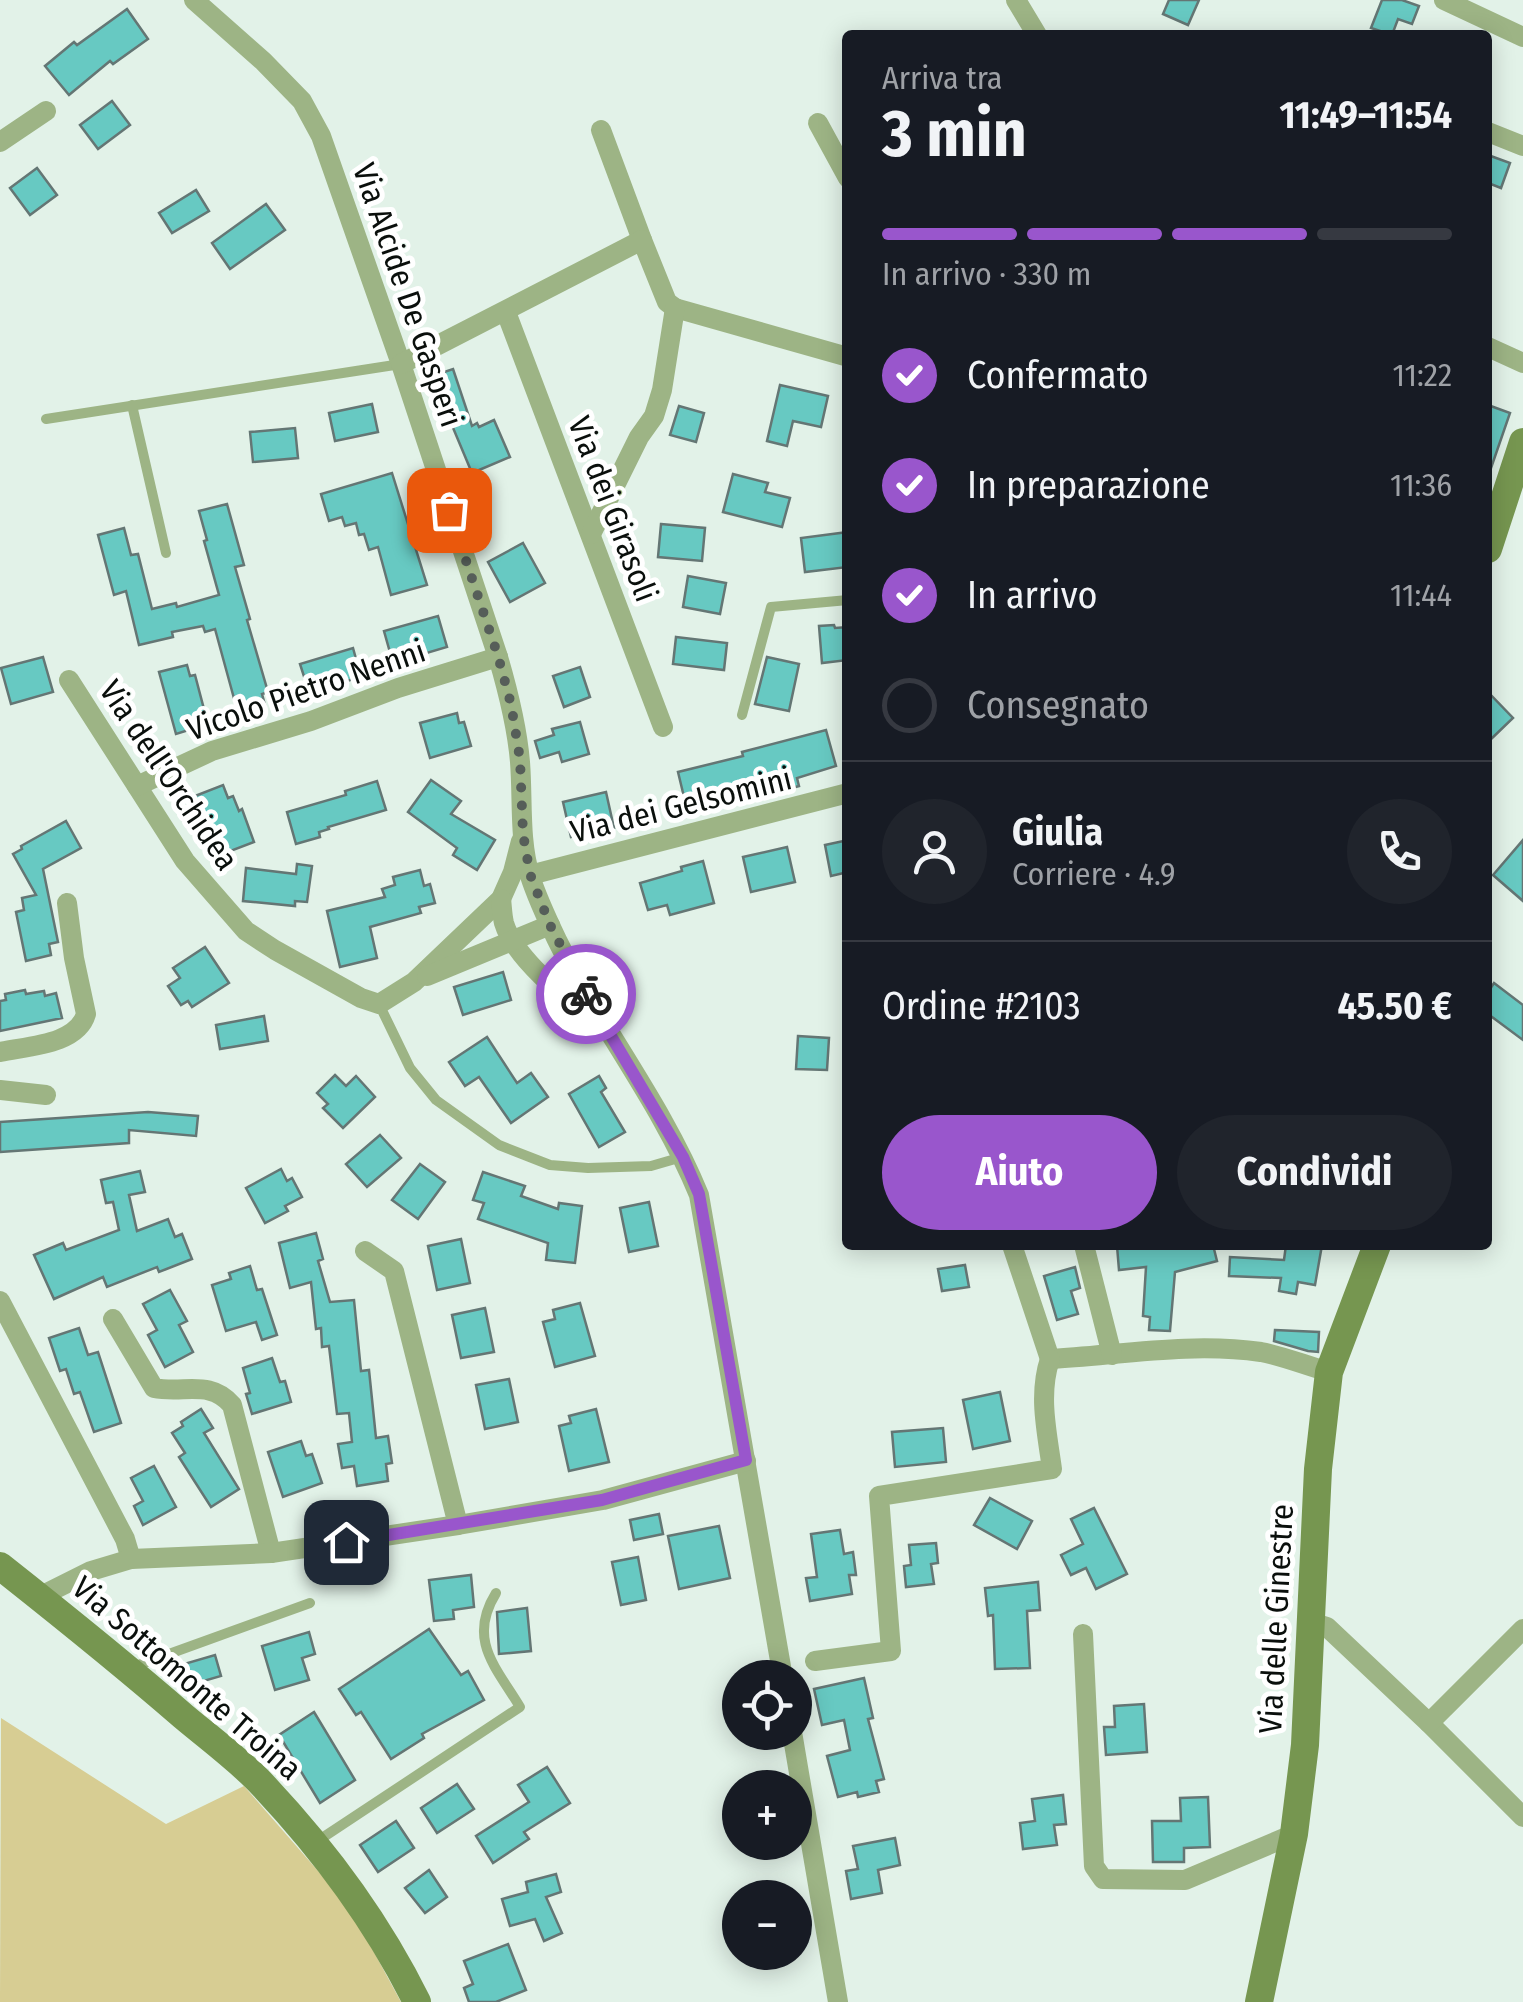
<!DOCTYPE html>
<html lang="it">
<head>
<meta charset="utf-8">
<style>
  :root { --surface:#171b24; --page:#20242c; --text:#f1f3f6; --muted:#9ea1a6; --line:#363941; --accent:#9956cc }
  body { margin:0; font-family:"Fira Sans Condensed",sans-serif; background:var(--page); color:var(--text); height:100vh; display:flex; flex-direction:column; font-size:38px; white-space:nowrap }
  * { box-sizing:border-box; margin:0 }
  p { font-size:32px; color:var(--muted) }
  .icon { flex:none; width:55px; height:55px; fill:none; stroke:currentColor; stroke-width:2; stroke-linecap:round; stroke-linejoin:round }
  .map { position:relative; flex:1; overflow:hidden }
  .side { position:absolute; left:842px; top:30px; width:650px; height:1220px; display:flex; flex-direction:column; background:var(--surface); border-radius:10px; box-shadow:0 5px 25px #0003 }
  .side>* { flex:none }
  .controls { position:absolute; left:722px; top:1660px; display:grid; gap:20px }
  .controls a { display:grid; place-items:center; width:90px; height:90px; border-radius:50%; background:var(--surface); box-shadow:0 5px 25px #0003; font-size:50px }
  .pin { position:absolute; display:grid; place-items:center; width:85px; height:85px; color:#fff; margin:-42px; border-radius:20px; box-shadow:0 5px 15px #0006 }
  .courier { position:absolute; display:grid; place-items:center; width:100px; height:100px; margin:-50px; border:8px solid #9956cc; border-radius:50%; background:#fff; color:#222; box-shadow:0 2px 12px #0007 }
  .headline em { font-style:normal; font-weight:700 }
  .headline div { display:flex; flex-direction:column-reverse }
  .headline { display:flex; align-items:center; justify-content:space-between; height:170px; padding:0 40px }
  h1 { font-size:65px; font-weight:700; line-height:75px }
  .bar { display:grid; grid-template-columns:repeat(4,1fr); gap:15px 10px; align-content:center; height:120px; padding:0 40px }
  .bar i { height:12px; border-radius:8px; background:var(--line) }
  .bar .active { background:var(--accent) }
  .bar p { grid-column:span 4 }
  .line { display:flex; align-items:center; gap:25px; padding:0 40px; border-top:2px solid var(--line) }
  .line div { flex:1 }
  .round { display:grid; place-items:center; flex:none; width:105px; height:105px; border-radius:52px; background:var(--page) }
  ol { padding:0 40px; list-style:none }
  li { display:flex; align-items:center; gap:30px; height:110px }
  li p { margin-inline-start:auto }
  li .icon { padding:10px; border-radius:50%; background:var(--accent); color:#fff; stroke-width:4 }
  li:last-child { color:var(--muted) }
  li i { width:55px; height:55px; border:5px solid var(--line); border-radius:50% }
  .cta { display:flex; gap:20px; margin-top:auto; padding:20px 40px }
  .cta a { flex:1; height:115px; border-radius:60px; background:var(--accent); color:#fff; font-size:40px; font-weight:700; line-height:115px; text-align:center }
  .cta a+a { background:var(--page); color:var(--text) }
  .map>svg:first-child { display:block }
  .green { fill:#d7cd93 }
  .building { fill:#67c9c2; stroke:#647674; stroke-width:2.5 }
  .lines { fill:none; stroke-linecap:round; stroke-linejoin:round }
  .lane { stroke:#9db485; stroke-width:10 }
  .street { stroke:#9db485; stroke-width:20 }
  .secondary { stroke:#769650; stroke-width:28 }
  .done { stroke:#565e59; stroke-width:10; stroke-dasharray:0 18 }
  .route { stroke:#9956cc; stroke-width:12 }
  .labels { text-anchor:middle; stroke-width:10; stroke-linejoin:round; paint-order:stroke }
  .street-label { font-size:32px; fill:#0a0f0c; stroke:#fff }
</style>
</head>
<body>
<div class="map">
<svg width="1523" height="2002" viewBox="0 0 1523 2002">
  <rect width="100%" height="100%" fill="#e2f2e8"/>
  <polygon class="green" points="1,1718 166,1824 244,1786 325,1879 362,1930 401,2002 0,2002"/>
  <g class="building">
    <polygon points="1169,0 1199,0 1188,25 1163,14"/>
    <polygon points="1382,0 1402,0 1419,6 1412,24 1398,19 1392,35 1371,28"/>
    <polygon points="127,9 148,39 113,64 110,61 69,95 45,66 74,42 77,45"/>
    <polygon points="112,101 130,125 98,149 80,125"/>
    <polygon points="1488,155 1510,163 1501,188 1488,183"/>
    <polygon points="37,168 57,195 30,215 10,188"/>
    <polygon points="196,190 209,211 172,233 159,213"/>
    <polygon points="266,204 285,230 230,269 212,243"/>
    <polygon points="453,369 472,426 477,423 479,427 494,420 510,457 472,473 446,411 437,414 427,385 437,381 435,375"/>
    <polygon points="780,385 828,396 821,427 793,421 787,446 767,441"/>
    <polygon points="372,404 378,432 335,441 329,413"/>
    <polygon points="1488,405 1510,413 1490,471 1488,471"/>
    <polygon points="679,406 704,413 696,442 670,435"/>
    <polygon points="295,428 298,458 253,462 250,432"/>
    <polygon points="392,473 427,585 391,595 378,547 369,550 364,534 359,535 356,523 345,526 342,517 329,521 321,494"/>
    <polygon points="733,474 768,483 765,492 790,498 782,527 723,512"/>
    <polygon points="227,504 244,565 235,567 250,619 247,620 268,692 262,694 265,705 238,713 215,629 205,632 203,626 172,632 173,637 139,645 126,591 114,595 98,535 124,528 131,555 138,554 152,609 176,603 177,607 219,595 204,541 207,540 199,511"/>
    <polygon points="661,524 705,528 702,561 658,557"/>
    <polygon points="848,532 848,567 805,572 801,538"/>
    <polygon points="523,543 545,583 510,602 488,562"/>
    <polygon points="688,576 726,583 720,614 683,607"/>
    <polygon points="438,616 447,647 393,663 384,631"/>
    <polygon points="834,625 835,628 848,627 848,660 822,663 819,626"/>
    <polygon points="676,637 727,643 724,670 673,664"/>
    <polygon points="353,648 361,677 309,692 300,664"/>
    <polygon points="43,657 53,692 11,704 1,668"/>
    <polygon points="767,657 799,664 789,711 755,704"/>
    <polygon points="187,665 190,676 195,675 205,713 199,715 202,726 176,734 159,672"/>
    <polygon points="580,667 590,697 564,707 553,676"/>
    <polygon points="1488,692 1513,718 1488,742"/>
    <polygon points="457,713 459,723 464,722 471,746 430,758 420,723"/>
    <polygon points="580,722 589,754 562,762 559,752 540,758 535,741 554,735 552,729"/>
    <polygon points="826,730 836,766 797,778 799,786 696,814 692,795 684,797 678,772 743,756 742,752"/>
    <polygon points="431,780 461,801 451,814 495,840 477,870 453,855 457,848 408,812"/>
    <polygon points="377,781 386,810 328,827 329,829 319,832 320,837 296,844 287,812 346,795 345,791"/>
    <polygon points="223,785 228,798 233,796 239,811 242,809 254,842 228,852 223,839 214,842 195,796"/>
    <polygon points="606,792 614,828 571,837 563,802"/>
    <polygon points="66,821 81,848 43,869 58,942 49,944 51,955 26,961 16,912 24,910 22,898 36,895 13,854 22,849 21,846"/>
    <polygon points="848,840 848,872 831,876 825,845"/>
    <polygon points="1523,840 1523,901 1493,875"/>
    <polygon points="787,847 795,882 751,892 743,857"/>
    <polygon points="703,861 714,903 670,915 667,905 648,910 640,883 682,871 681,867"/>
    <polygon points="297,864 312,866 307,902 295,901 295,906 243,901 246,868 296,874"/>
    <polygon points="420,870 424,886 430,884 435,903 419,907 421,913 370,927 377,958 340,967 327,911 385,897 382,889 395,885 393,877"/>
    <polygon points="205,947 229,983 192,1007 188,1001 181,1005 168,986 180,978 173,968"/>
    <polygon points="503,972 511,1000 463,1015 454,987"/>
    <polygon points="1494,983 1523,1005 1523,1040 1488,1014 1488,992"/>
    <polygon points="25,990 26,994 44,991 45,996 56,993 62,1018 0,1031 0,1001 6,1000 5,994"/>
    <polygon points="264,1016 268,1041 220,1049 216,1025"/>
    <polygon points="798,1036 829,1038 827,1070 796,1069"/>
    <polygon points="487,1037 517,1083 531,1073 548,1097 511,1123 479,1077 465,1086 449,1062"/>
    <polygon points="335,1075 346,1086 356,1076 375,1097 343,1128 323,1108 328,1104 317,1093"/>
    <polygon points="599,1076 606,1088 601,1092 625,1132 599,1147 569,1094"/>
    <polygon points="148,1112 198,1116 196,1136 129,1130 129,1143 0,1152 0,1122"/>
    <polygon points="380,1135 401,1158 367,1187 346,1164"/>
    <polygon points="420,1164 445,1182 418,1219 392,1200"/>
    <polygon points="281,1169 287,1181 292,1178 302,1197 285,1206 288,1211 265,1223 246,1188"/>
    <polygon points="140,1171 145,1192 129,1195 137,1231 168,1219 175,1237 182,1234 192,1259 159,1272 157,1267 107,1287 103,1277 54,1299 34,1255 63,1243 66,1250 119,1230 113,1202 106,1203 101,1180"/>
    <polygon points="483,1172 525,1186 521,1196 558,1209 559,1203 582,1206 575,1263 546,1260 548,1243 478,1219 484,1203 473,1200"/>
    <polygon points="649,1202 658,1246 629,1252 620,1208"/>
    <polygon points="316,1233 323,1259 318,1261 330,1302 354,1300 361,1371 369,1370 376,1438 388,1436 392,1463 386,1464 388,1481 357,1486 354,1466 342,1468 338,1444 352,1442 349,1413 337,1414 329,1346 322,1347 321,1328 316,1329 311,1282 290,1288 279,1243"/>
    <polygon points="461,1239 470,1283 437,1290 428,1246"/>
    <polygon points="1128,1245 1213,1245 1217,1261 1175,1272 1170,1331 1149,1330 1150,1317 1143,1316 1146,1267 1119,1270 1117,1246"/>
    <polygon points="1286,1245 1322,1245 1315,1285 1298,1282 1296,1294 1279,1291 1281,1278 1229,1276 1230,1257 1284,1260"/>
    <polygon points="965,1265 969,1287 942,1291 938,1269"/>
    <polygon points="250,1266 257,1290 262,1289 277,1335 262,1340 256,1322 226,1331 212,1285 231,1279 229,1273"/>
    <polygon points="1075,1267 1080,1288 1071,1291 1078,1314 1057,1320 1044,1276"/>
    <polygon points="170,1290 187,1321 179,1325 193,1352 165,1367 148,1335 157,1330 143,1304"/>
    <polygon points="580,1303 595,1356 555,1367 543,1322 555,1319 553,1310"/>
    <polygon points="485,1308 494,1352 461,1358 452,1315"/>
    <polygon points="79,1328 88,1355 98,1352 121,1423 94,1432 80,1392 74,1394 66,1369 60,1371 49,1338"/>
    <polygon points="1275,1330 1319,1332 1318,1352 1308,1351 1274,1341"/>
    <polygon points="272,1358 280,1382 285,1381 291,1402 252,1414 246,1394 250,1393 243,1368"/>
    <polygon points="509,1379 518,1422 485,1429 476,1385"/>
    <polygon points="1000,1392 1010,1441 973,1449 963,1400"/>
    <polygon points="201,1409 213,1428 204,1433 239,1489 211,1507 179,1457 185,1453 172,1433 183,1426 181,1422"/>
    <polygon points="596,1409 609,1462 569,1471 559,1426 571,1423 569,1416"/>
    <polygon points="943,1428 946,1462 895,1467 892,1432"/>
    <polygon points="301,1441 306,1456 312,1454 322,1483 283,1497 268,1452"/>
    <polygon points="154,1466 176,1507 143,1525 134,1506 143,1501 131,1478"/>
    <polygon points="990,1498 1032,1521 1017,1549 974,1525"/>
    <polygon points="1094,1508 1127,1574 1096,1589 1086,1568 1071,1575 1061,1555 1083,1544 1071,1519"/>
    <polygon points="659,1514 663,1534 634,1540 630,1520"/>
    <polygon points="719,1526 730,1578 679,1589 668,1536"/>
    <polygon points="840,1530 844,1554 853,1552 856,1575 849,1575 852,1594 810,1601 806,1578 817,1577 811,1534"/>
    <polygon points="936,1543 938,1563 931,1564 934,1584 906,1587 904,1566 911,1565 909,1545"/>
    <polygon points="638,1557 646,1600 621,1605 612,1562"/>
    <polygon points="471,1575 474,1607 453,1610 454,1619 434,1621 429,1580"/>
    <polygon points="1038,1582 1040,1610 1027,1611 1030,1668 995,1669 993,1615 988,1616 985,1588"/>
    <polygon points="527,1608 531,1651 499,1654 497,1612"/>
    <polygon points="429,1629 461,1675 468,1671 484,1700 422,1734 424,1738 391,1759 361,1712 356,1715 339,1689"/>
    <polygon points="309,1632 315,1654 302,1658 309,1680 275,1690 262,1646"/>
    <polygon points="215,1655 221,1676 190,1685 184,1664"/>
    <polygon points="864,1678 873,1718 868,1719 884,1779 876,1781 879,1792 858,1797 857,1792 838,1797 827,1756 850,1750 844,1720 822,1725 814,1689"/>
    <polygon points="1144,1704 1147,1752 1106,1755 1104,1727 1115,1727 1114,1706"/>
    <polygon points="314,1712 355,1780 320,1803 279,1735"/>
    <polygon points="547,1767 570,1803 524,1832 529,1839 493,1863 476,1836 529,1802 518,1785"/>
    <polygon points="457,1784 474,1809 437,1833 421,1808"/>
    <polygon points="1063,1795 1066,1824 1054,1825 1057,1845 1023,1849 1020,1823 1035,1821 1032,1799"/>
    <polygon points="1208,1797 1210,1847 1184,1848 1184,1862 1153,1862 1152,1821 1181,1821 1180,1798"/>
    <polygon points="396,1821 414,1848 378,1872 360,1845"/>
    <polygon points="895,1838 900,1865 878,1870 882,1893 851,1899 846,1871 858,1869 853,1846"/>
    <polygon points="429,1870 447,1897 425,1913 405,1888"/>
    <polygon points="556,1874 561,1892 546,1897 562,1933 544,1941 535,1919 510,1926 502,1899 528,1892 526,1882"/>
    <polygon points="508,1944 526,1990 496,2002 469,2002 464,1988 473,1984 464,1961"/>
  </g>
  <g class="lines">
    <g class="lane">
      <polyline points="132,405 166,553"/>
      <polyline points="46,419 401,364"/>
      <polyline points="742,715 771,607 848,600"/>
      <polyline points="379,1004 410,1068 436,1100 499,1145 550,1165 588,1168 651,1166 682,1157"/>
      <polyline points="133,1667 310,1603"/>
      <path d="M316 1842 520 1707C496 1667 467 1640 496 1593"/>
    </g>
    <g class="street">
      <path d="M194 0 263 61 302 101 321 136 401 364 498 657C508 691 517 726 520 762 523 800 519 839 530 876 537 898 547 919 557 940 600 1027 662 1104 699 1195L783 1678"/>
      <polyline points="1016,0 1037,35"/>
      <polyline points="1444,0 1523,37"/>
      <polyline points="818,123 848,178"/>
      <polyline points="601,130 642,240"/>
      <polyline points="1488,132 1523,146"/>
      <polyline points="0,142 46,111"/>
      <polyline points="506,312 663,727"/>
      <polyline points="1488,347 1523,363"/>
      <polyline points="401,364 642,240 667,302 675,308 848,357"/>
      <polyline points="591,534 639,437 654,416 662,390 675,308"/>
      <polyline points="69,680 185,861 246,931 275,950 361,998 379,1004 414,982 501,899 513,872 521,841"/>
      <polyline points="137,786 212,751 311,721 398,688 498,657"/>
      <polyline points="530,875 848,793"/>
      <path d="M501 899C502 906 502 915 504 923 515 960 572 1004 602 1026"/>
      <polyline points="427,976 550,925"/>
      <path d="M0 1052C27 1046 77 1045 86 1014L74 958 67 903"/>
      <polyline points="0,1090 46,1095"/>
      <path d="M1012 1245 1050 1359C1120 1355 1191 1342 1261 1352 1283 1356 1307 1366 1329 1372"/>
      <polyline points="1084,1245 1112,1355"/>
      <polyline points="365,1251 394,1271 458,1525"/>
      <polyline points="0,1301 125,1539 131,1559"/>
      <path d="M113 1319 154 1388C184 1394 210 1379 232 1405L271 1553"/>
      <polyline points="39,1597 91,1571 131,1559 271,1553 458,1525 603,1500 746,1461"/>
      <polyline points="1311,1622 1327,1627 1429,1723 1523,1817"/>
      <polyline points="1083,1634 1094,1866 1103,1879 1185,1880 1294,1834"/>
      <path d="M815 1661 891 1651 879 1496 1052 1469C1047 1432 1038 1395 1050 1359"/>
      <polyline points="1429,1723 1523,1629"/>
      <polyline points="792,1732 838,2002"/>
    </g>
    <g class="secondary">
      <polyline points="1488,549 1523,442"/>
      <path d="M0 1566C62 1615 123 1664 183 1716 208 1737 235 1757 258 1780 322 1847 376 1919 417 2002"/>
      <polyline points="1259,2002 1294,1834 1305,1745 1318,1469 1329,1372 1377,1245"/>
    </g>
  </g>
  <g class="lines">
    <polyline class="done" points="449,510 498,656 511,704 520,759 523,834 530,874 550,925 586,994"/>
    <polyline class="route" points="346,1542 602,1500 746,1460 699,1194 683,1157 586,994"/>
  </g>
  <g class="labels">
    <g class="street-label">
      <text transform="translate(408 295) rotate(71)" y="11">Via Alcide De Gasperi</text>
      <text transform="translate(613 509) rotate(69)" y="11">Via dei Girasoli</text>
      <text transform="translate(306 690) rotate(-19)" y="11">Vicolo Pietro Nenni</text>
      <text transform="translate(169 775) rotate(56)" y="11">Via dell'Orchidea</text>
      <text transform="translate(681 805) rotate(-14)" y="11">Via dei Gelsomini</text>
      <text transform="translate(1276 1619) rotate(-87)" y="11">Via delle Ginestre</text>
      <text transform="translate(187 1678) rotate(41)" y="11">Via Sottomonte Troina</text>
    </g>
  </g>
</svg>
<div class="controls">
<a><svg class="icon" aria-label="locate" viewBox="0 0 24 24"><circle cx="12" cy="12" r="6"/><path d="M12 2v4M12 18v4M2 12h4M18 12h4"/></svg></a>
<a>+</a>
<a>−</a>
</div>
<div class="pin" style="left:449px;top:510px;background:#ea580c"><svg class="icon" aria-label="bag" viewBox="0 0 24 24"><path d="M5 8h14l-1 12H6zM9 8a3 3 0 0 1 6 0"/></svg></div>
<div class="pin" style="left:346px;top:1542px;background:#1f2937"><svg class="icon" aria-label="home" viewBox="0 0 24 24"><path d="M3 11l9-7 9 7M6 9v11h12V9"/></svg></div>
<div class="courier" style="left:586px;top:994px"><svg class="icon" aria-label="bike" viewBox="0 0 24 24"><circle cx="6" cy="16" r="4"/><circle cx="18" cy="16" r="4"/><path d="M6 16l4-8h5l3 8M10 8l3 8H6M13 5h3"/></svg></div>
<section class="side">
<div class="headline"><div><h1>3 min</h1><p>Arriva tra</p></div><em>11:49–11:54</em></div>
<div class="bar"><i class="active"></i><i class="active"></i><i class="active"></i><i></i><p>In arrivo · 330 m</p></div>
<ol>
<li><svg class="icon" aria-label="check" viewBox="0 0 24 24"><path d="M5 12l5 5 9-10"/></svg>Confermato<p>11:22</p></li>
<li><svg class="icon" aria-label="check" viewBox="0 0 24 24"><path d="M5 12l5 5 9-10"/></svg>In preparazione<p>11:36</p></li>
<li><svg class="icon" aria-label="check" viewBox="0 0 24 24"><path d="M5 12l5 5 9-10"/></svg>In arrivo<p>11:44</p></li>
<li><i></i>Consegnato</li>
</ol>
<div class="line" style="height:180px"><a class="round"><svg class="icon" aria-label="person" viewBox="0 0 24 24"><circle cx="12" cy="8" r="4"/><path d="M4 21q1-7 8-7t8 7"/></svg></a><div><b>Giulia</b><p>Corriere · 4.9</p></div><a class="round"><svg class="icon" aria-label="phone" viewBox="0 0 24 24"><path d="M5 4h4l2 5-3 2q2 4 5 5l2-3 5 2v4C11 20 4 13 5 4z"/></svg></a></div>
<div class="line" style="height:130px"><div>Ordine #2103</div><b>45.50 €</b></div>
<div class="cta"><a>Aiuto</a><a>Condividi</a></div>
</section>
</div>
</body>
</html>
